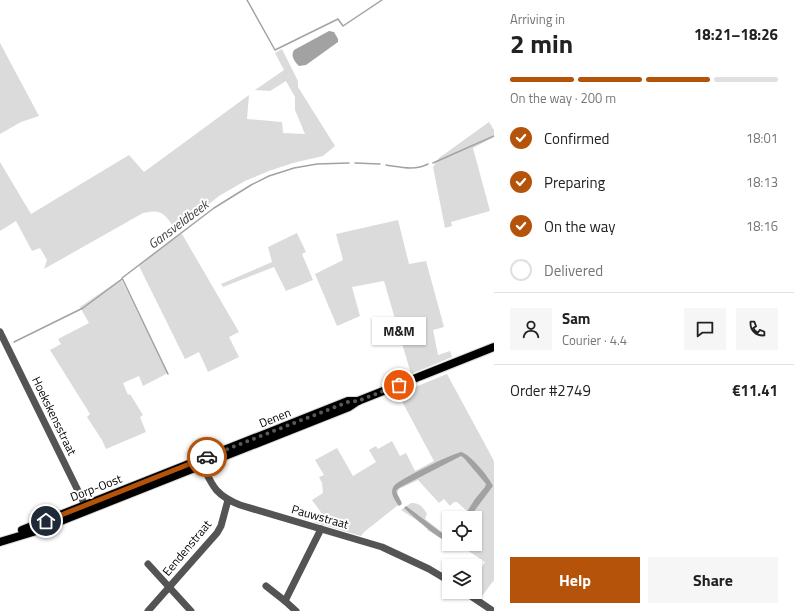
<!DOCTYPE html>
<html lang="en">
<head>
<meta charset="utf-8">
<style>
  :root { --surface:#fff; --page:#f6f6f6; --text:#222; --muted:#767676; --line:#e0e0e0; --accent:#b45309 }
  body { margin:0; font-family:"Titillium Web",sans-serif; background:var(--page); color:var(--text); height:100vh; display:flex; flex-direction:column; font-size:15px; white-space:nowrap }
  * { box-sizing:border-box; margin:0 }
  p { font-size:13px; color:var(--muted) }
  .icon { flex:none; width:22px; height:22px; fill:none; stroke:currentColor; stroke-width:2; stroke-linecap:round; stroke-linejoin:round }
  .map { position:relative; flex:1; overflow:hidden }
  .side { display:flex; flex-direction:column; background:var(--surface); width:300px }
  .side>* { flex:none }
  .buttons { position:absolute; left:442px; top:511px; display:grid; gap:8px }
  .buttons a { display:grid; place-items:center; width:40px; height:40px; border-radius:0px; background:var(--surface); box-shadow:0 1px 3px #0004; font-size:20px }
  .pin { position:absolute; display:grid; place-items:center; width:34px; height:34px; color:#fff; margin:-17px; border:2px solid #fff; border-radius:50%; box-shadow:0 1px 4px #0007 }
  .courier { position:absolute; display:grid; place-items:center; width:40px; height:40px; margin:-20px; border:3px solid #b45309; border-radius:50%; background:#fff; color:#222; box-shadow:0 1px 5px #0007 }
  .bubble { position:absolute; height:28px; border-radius:0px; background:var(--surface); box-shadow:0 1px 3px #0004; font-size:13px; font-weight:700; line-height:28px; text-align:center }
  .overview em { font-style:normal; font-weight:700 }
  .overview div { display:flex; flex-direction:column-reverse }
  .overview { display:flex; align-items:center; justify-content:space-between; height:68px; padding:0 16px }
  h1 { font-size:26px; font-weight:700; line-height:30px }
  .bar { display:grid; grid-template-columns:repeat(4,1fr); gap:6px 4px; align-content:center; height:48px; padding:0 16px }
  .bar i { height:5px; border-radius:3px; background:var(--line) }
  .bar .selected { background:var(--accent) }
  .bar p { grid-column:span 4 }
  .line { display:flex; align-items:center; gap:10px; padding:0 16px; border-top:1px solid var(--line) }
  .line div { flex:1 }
  .round { display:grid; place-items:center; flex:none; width:42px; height:42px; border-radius:0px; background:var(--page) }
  ol { padding:0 16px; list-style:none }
  li { display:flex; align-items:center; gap:12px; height:44px }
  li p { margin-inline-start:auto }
  li .icon { padding:4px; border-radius:50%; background:var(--accent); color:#fff; stroke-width:4 }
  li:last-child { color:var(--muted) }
  li i { width:22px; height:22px; border:2px solid var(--line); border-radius:50% }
  .action { display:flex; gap:8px; margin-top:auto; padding:8px 16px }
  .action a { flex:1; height:46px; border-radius:0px; background:var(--accent); color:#fff; font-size:16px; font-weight:700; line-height:46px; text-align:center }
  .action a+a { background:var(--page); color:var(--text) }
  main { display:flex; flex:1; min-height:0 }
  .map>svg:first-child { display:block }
  .green { fill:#dbdbdb }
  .water { fill:#a2a2a2 }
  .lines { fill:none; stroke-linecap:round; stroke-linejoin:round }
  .stream { stroke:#a2a2a2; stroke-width:1.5 }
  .major-casing { stroke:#dbdbdb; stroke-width:10 }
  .minor { stroke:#545454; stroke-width:7 }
  .major { stroke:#000; stroke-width:8 }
  .done { stroke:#595959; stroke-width:4; stroke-dasharray:0 7.2 }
  .route { stroke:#b45309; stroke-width:5 }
  .labels { text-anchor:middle; stroke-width:4; stroke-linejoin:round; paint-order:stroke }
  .street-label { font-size:12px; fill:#000; stroke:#fff }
  .water-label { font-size:13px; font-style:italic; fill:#434343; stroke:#fff }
</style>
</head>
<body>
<main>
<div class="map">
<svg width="494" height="611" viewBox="0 0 494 611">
  <rect width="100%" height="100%" fill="#fff"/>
  <g class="green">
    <polygon points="0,43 39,116 21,122 0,134"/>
    <path d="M282 49 298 81V87L335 146 323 156 293 163 269 171 245 181 219 196 176 230C165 215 163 208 143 213L44 269 47 260 40 248 32 251 16 221 0 231V162L31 214 129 155 144 172 249 95 247 119 282 122 283 133 305 134 295 110V97L286 81 270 91 255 90 284 70 275 53Z"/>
    <polygon points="489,122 494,130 494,137 473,148 490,211 451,222 452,226 445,228 433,167 439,158"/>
    <polygon points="398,220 409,264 426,261 444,327 433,330 438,355 450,351 452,357 411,374 384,281 352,287 360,316 337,326 315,274 343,260 336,234"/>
    <polygon points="297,233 306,252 302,254 313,280 286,291 274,267 223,287 221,284 272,262 268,247"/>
    <polygon points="182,234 239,332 229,337 239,357 208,372 199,352 185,359 139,266 175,237"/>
    <polygon points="121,279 168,373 143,386 139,376 123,383 128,395 130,394 143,415 140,417 146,432 106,449 102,440 87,417 90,414 50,350 61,344 58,339 89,323 80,307"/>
    <polygon points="447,374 494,461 494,580 482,596 475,592 475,578 485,562 458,544 475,544 475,518 464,518 468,512 457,502 454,502 450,506 444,499 439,503 418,480 399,489 397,494 402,502 364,532 361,536 313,522 323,515 312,500 323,493 322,483 319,477 324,475 315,460 337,448 353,476 376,462 369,450 376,446 378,449 392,441 400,456 406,453 415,471 434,461 398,394"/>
    <path d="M411 503C419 502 424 508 427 514L425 519 447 536 449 535V542L427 530 429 528 401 510Z"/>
  </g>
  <g class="water">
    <path d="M329 31 334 32 338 39V42L306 65 299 66C295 62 290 56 294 50Z"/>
    <path d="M461 452C470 454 489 477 493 486L469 518H463L475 499 485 487 486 484 464 458 461 456 399 488 396 491 402 504 399 506C395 500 389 493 394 486 399 479 452 454 461 452Z"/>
    <path d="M406 506 442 533 446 535 449 534V542C437 539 414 517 404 508Z"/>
  </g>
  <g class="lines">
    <g class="stream">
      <polyline points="247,0 275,50 338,19 343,26 382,0"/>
      <polyline points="355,163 380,164"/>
      <polyline points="433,163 494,136"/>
      <path d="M386 165C400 167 415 171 428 164"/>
      <polyline points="14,342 83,308 122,279"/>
      <polyline points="168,374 122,278 214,208 251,185 269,176 294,168 317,164 349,163"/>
    </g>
    <g class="major-casing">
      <g id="major">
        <polyline points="22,530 348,401 358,401"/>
        <polyline points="0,542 33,532 349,407 358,401 494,347"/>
      </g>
    </g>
    <g class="minor">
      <polyline points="0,332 87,509"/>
      <path d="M200 460C212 484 213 494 240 505L382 547 429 569 449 581"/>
      <polyline points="148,564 191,611"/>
      <polyline points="266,586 285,601"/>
      <polyline points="465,592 493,611"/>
      <polyline points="148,611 217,533 221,526 228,500"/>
      <polyline points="296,611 285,601 321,529"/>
    </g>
    <use href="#major" class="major"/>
  </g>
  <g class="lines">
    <polyline class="done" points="207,457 348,402 358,401 399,385"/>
    <polyline class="route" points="46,521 207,457"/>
  </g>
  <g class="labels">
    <g class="street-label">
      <text transform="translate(54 416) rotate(64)" y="4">Hoekskensstraat</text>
      <text transform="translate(275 418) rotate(-22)" y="4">Denen</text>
      <text transform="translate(96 488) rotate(-21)" y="4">Dorp-Oost</text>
      <text transform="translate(320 517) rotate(16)" y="4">Pauwstraat</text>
      <text transform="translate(187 548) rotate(-50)" y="4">Eendenstraat</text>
    </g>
    <g class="water-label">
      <text transform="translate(178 224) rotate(-37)" y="5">Gansveldbeek</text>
    </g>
  </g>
</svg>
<div class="buttons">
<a><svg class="icon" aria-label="locate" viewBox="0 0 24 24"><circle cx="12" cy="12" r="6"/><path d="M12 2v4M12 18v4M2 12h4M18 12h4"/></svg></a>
<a><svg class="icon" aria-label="layers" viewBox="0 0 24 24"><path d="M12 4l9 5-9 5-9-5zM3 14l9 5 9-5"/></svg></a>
</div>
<div class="pin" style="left:399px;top:385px;background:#ea580c"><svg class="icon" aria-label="bag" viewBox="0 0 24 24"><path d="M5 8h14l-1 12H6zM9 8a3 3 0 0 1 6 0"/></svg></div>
<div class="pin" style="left:46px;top:521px;background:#1f2937"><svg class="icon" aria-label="home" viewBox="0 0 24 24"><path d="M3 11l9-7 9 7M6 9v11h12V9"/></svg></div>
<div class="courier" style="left:207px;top:457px"><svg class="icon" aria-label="car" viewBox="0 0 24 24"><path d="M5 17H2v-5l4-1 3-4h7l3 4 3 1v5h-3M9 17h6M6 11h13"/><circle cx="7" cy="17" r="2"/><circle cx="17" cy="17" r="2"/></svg></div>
<div class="bubble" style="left:372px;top:317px;width:54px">M&amp;M</div>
</div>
<section class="side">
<div class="overview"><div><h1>2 min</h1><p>Arriving in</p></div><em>18:21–18:26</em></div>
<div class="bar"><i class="selected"></i><i class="selected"></i><i class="selected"></i><i></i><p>On the way · 200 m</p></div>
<ol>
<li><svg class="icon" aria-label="check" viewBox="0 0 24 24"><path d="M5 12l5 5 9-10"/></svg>Confirmed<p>18:01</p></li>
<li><svg class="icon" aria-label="check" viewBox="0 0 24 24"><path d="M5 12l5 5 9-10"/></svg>Preparing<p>18:13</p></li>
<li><svg class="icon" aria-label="check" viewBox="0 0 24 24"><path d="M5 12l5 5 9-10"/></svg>On the way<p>18:16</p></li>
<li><i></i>Delivered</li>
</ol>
<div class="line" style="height:72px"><a class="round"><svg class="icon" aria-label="person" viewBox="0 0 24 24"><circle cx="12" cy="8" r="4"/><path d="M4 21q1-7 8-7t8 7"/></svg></a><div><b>Sam</b><p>Courier · 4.4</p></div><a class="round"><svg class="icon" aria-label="chat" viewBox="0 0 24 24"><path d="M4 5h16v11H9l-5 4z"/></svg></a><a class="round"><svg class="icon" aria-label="phone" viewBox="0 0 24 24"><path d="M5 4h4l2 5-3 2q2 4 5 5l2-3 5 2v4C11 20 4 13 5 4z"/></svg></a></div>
<div class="line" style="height:52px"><div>Order #2749</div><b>€11.41</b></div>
<div class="action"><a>Help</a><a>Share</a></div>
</section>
</main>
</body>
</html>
